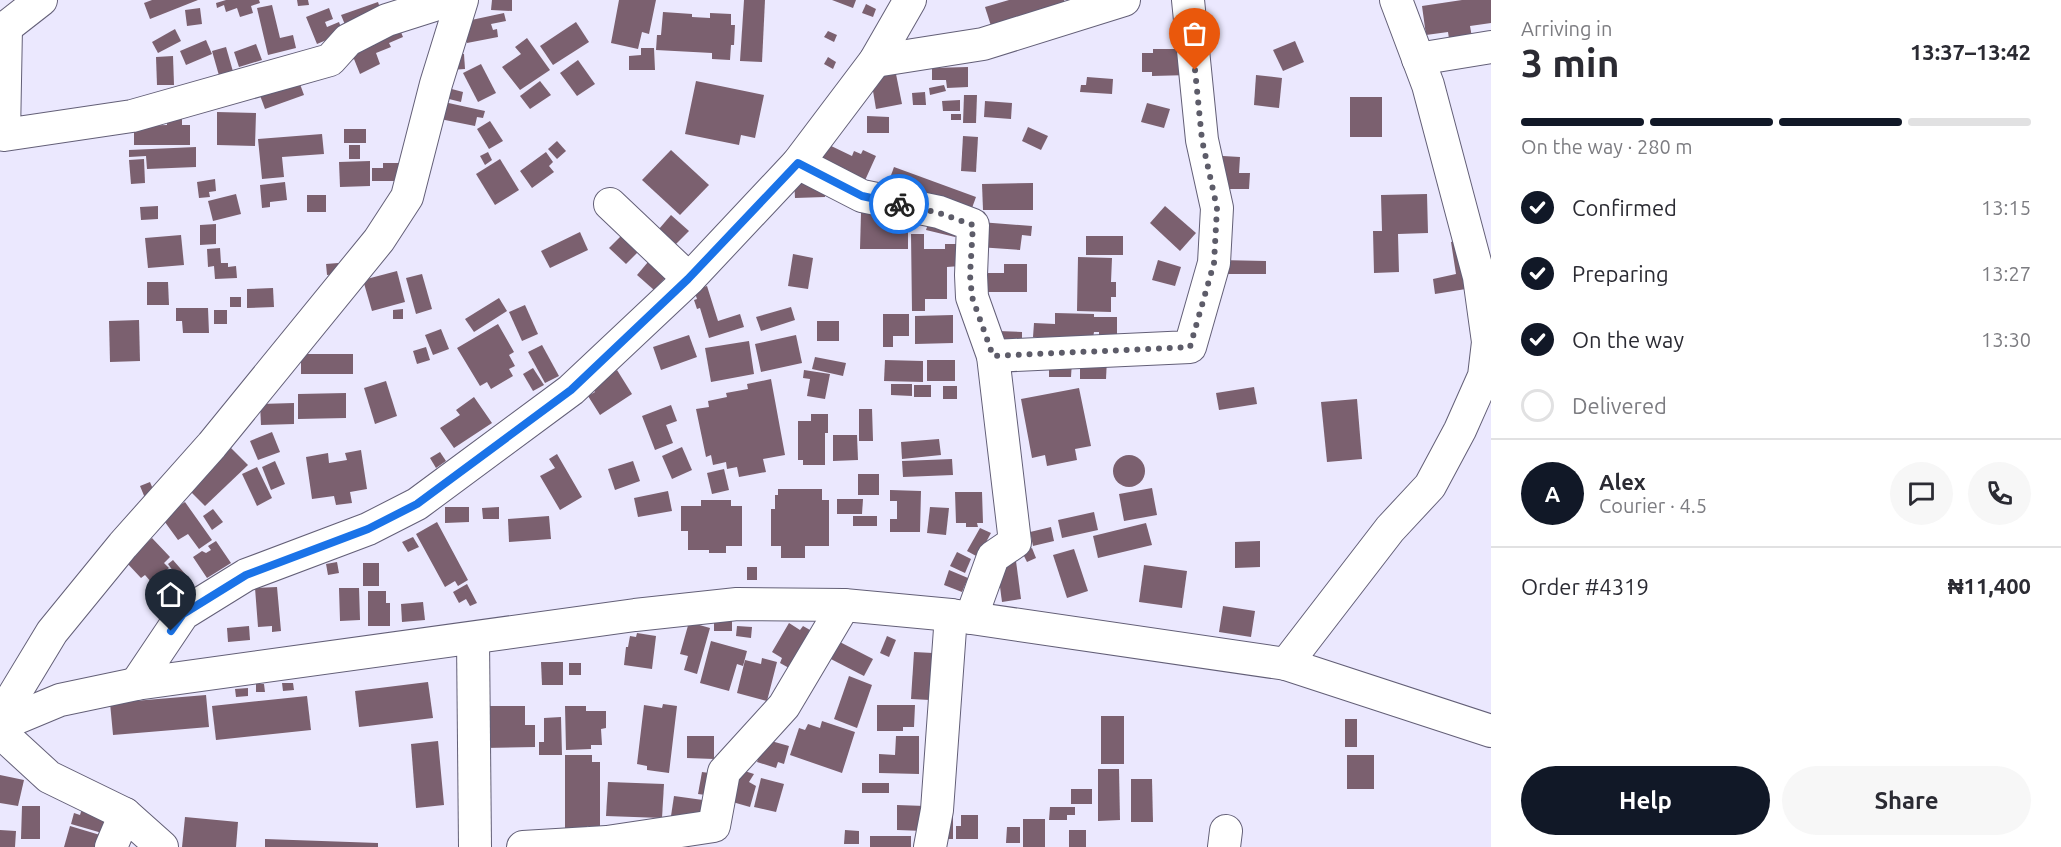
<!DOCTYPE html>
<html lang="en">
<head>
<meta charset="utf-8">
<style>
  :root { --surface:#fff; --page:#f7f7f7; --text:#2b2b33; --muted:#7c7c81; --line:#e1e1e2; --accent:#111827 }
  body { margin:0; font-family:Ubuntu,sans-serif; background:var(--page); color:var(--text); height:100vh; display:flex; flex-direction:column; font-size:22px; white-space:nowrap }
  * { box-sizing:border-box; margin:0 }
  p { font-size:20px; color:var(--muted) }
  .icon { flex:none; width:33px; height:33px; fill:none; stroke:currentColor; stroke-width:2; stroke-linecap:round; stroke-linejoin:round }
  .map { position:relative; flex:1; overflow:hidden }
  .drawer { display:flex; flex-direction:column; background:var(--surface); width:570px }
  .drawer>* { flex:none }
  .pin { position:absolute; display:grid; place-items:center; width:51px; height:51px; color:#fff; margin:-62px -26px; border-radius:50% 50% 50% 0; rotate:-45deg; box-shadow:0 0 6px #0007 }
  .pin .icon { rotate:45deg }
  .courier { position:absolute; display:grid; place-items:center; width:60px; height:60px; margin:-30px; border:4px solid #1a73e8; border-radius:50%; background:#fff; color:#222; box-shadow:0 2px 8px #0007 }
  .summary em { font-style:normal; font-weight:600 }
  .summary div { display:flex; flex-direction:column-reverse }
  .summary { display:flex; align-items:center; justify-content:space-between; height:102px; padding:0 30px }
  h1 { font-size:39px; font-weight:600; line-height:45px }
  .bar { display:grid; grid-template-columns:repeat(4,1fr); gap:9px 6px; align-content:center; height:72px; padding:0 30px }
  .bar i { height:8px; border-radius:4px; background:var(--line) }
  .bar .on { background:var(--accent) }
  .bar p { grid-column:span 4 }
  .line { display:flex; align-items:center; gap:15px; padding:0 30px; border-top:2px solid var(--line) }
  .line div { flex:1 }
  .round { display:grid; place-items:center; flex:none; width:63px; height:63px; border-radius:32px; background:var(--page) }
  ol { padding:0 30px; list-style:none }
  li { display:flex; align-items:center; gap:18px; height:66px }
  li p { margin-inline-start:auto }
  li .icon { padding:6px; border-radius:50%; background:var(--accent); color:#fff; stroke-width:4 }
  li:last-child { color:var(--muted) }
  li i { width:33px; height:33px; border:3px solid var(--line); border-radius:50% }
  .primary-button { display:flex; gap:12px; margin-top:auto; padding:12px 30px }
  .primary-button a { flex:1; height:69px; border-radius:36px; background:var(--accent); color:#fff; font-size:24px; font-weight:600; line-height:69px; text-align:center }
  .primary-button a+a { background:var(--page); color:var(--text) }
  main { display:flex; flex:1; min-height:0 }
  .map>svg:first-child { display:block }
  .building { fill:#7b606f }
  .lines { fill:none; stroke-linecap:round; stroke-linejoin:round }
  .minor-casing { stroke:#635f77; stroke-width:34 }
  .minor { stroke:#fff; stroke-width:32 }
  .done { stroke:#5d5c69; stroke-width:6; stroke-dasharray:0 10.8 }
  .route { stroke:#1a73e8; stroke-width:8 }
</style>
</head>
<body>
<main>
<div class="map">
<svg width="1491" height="847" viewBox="0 0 1491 847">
  <rect width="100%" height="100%" fill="#ebe8fe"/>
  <g class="building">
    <polygon points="152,0 198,0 150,19 144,3"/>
    <polygon points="226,0 259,0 260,3 251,6 253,13 240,17 237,8 226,12 224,5 217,8 216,3"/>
    <polygon points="297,0 308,0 309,5 298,6"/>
    <polygon points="492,0 512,0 512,11 491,10"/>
    <polygon points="619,0 656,0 649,34 642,32 638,49 611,43"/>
    <polygon points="744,0 765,0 762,62 740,61"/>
    <polygon points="832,0 856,0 853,8"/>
    <polygon points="1009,0 1064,0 1066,7 992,29 985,7"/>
    <polygon points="1462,0 1491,0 1491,23 1470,26 1474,49 1451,52 1448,32 1426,35 1422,6"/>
    <polygon points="378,2 382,14 346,27 341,15"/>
    <polygon points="866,4 876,9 873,17 862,13"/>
    <polygon points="272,5 280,38 293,35 296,48 268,55 257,8"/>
    <polygon points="200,8 202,24 187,26 185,10"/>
    <polygon points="329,8 333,19 325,22 327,27 339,22 343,33 317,44 306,17"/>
    <polygon points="663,12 692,14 692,17 710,18 710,13 731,14 731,25 735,25 734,45 731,45 730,60 712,59 712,53 656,50 657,35 661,35"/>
    <polygon points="504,13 506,21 491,24 493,30 497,29 498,37 467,43 462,22"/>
    <polygon points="576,22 589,42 553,65 540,46"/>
    <polygon points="398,25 403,37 389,43 391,47 376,53 380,64 360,74 354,59 350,61 344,48"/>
    <polygon points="175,29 181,41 158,53 152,42"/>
    <polygon points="828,31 837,35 834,42 824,37"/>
    <polygon points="527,38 550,70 520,90 502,67 521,54 515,47"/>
    <polygon points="206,40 212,54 186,65 180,51"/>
    <polygon points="1295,41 1304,62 1283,71 1273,50"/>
    <polygon points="256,44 262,60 239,67 234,52"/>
    <polygon points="226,47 234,75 220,79 212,51"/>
    <polygon points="641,48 654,48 655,70 629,70 629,56 641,55"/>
    <polygon points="1153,49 1182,49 1190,75 1152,76 1152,72 1142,72 1142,53 1153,53"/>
    <polygon points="464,54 465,69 450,70 449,55"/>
    <polygon points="173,56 174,85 157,85 156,57"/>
    <polygon points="828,57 836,62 833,69 824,64"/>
    <polygon points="578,60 595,84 577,96 560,73"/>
    <polygon points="481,64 496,93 478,102 463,73"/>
    <polygon points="968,67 968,87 947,88 946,80 932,80 932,68"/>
    <polygon points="895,69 902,104 876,109 871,79"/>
    <polygon points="1256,75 1282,78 1279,108 1254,105"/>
    <polygon points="297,76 304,95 265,109 258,90"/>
    <polygon points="1087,77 1113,79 1112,94 1080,92 1081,85 1086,85"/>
    <polygon points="540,81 551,95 530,109 520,96"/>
    <polygon points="696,81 764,95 755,138 741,135 739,145 685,134"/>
    <polygon points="944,85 946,91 930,95 929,88"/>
    <polygon points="448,88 463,92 461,102 445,98"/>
    <polygon points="925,92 926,105 913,105 912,93"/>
    <polygon points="964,95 977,95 976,123 963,123"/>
    <rect x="1350" y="97" width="32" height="40"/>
    <polygon points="960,100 960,111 943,111 942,101"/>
    <polygon points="985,101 1012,103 1011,119 984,117"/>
    <polygon points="444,102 485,111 483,118 477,117 475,126 440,119"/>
    <polygon points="1147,103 1170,109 1164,128 1141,122"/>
    <polygon points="167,112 182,112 182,125 190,125 190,145 134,145 134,126 167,125"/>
    <polygon points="217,112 256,113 255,146 217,145"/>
    <rect x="951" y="114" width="10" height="6"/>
    <polygon points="867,116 889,117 889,133 867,133"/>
    <polygon points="490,121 503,141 489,149 477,129"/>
    <polygon points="1028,127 1048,136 1041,150 1022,141"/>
    <rect x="344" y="129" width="22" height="14"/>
    <polygon points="322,134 324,154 282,157 284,177 262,179 258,139"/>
    <polygon points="963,136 978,137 976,172 961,171"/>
    <polygon points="557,141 566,151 557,159 548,149"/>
    <polygon points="827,144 852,156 854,151 861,154 863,150 876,156 862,187 817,167"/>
    <rect x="349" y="145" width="11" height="14"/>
    <polygon points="196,147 196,167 147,169 146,156 129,157 129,150"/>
    <polygon points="671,150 709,185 680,215 642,180"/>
    <polygon points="488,152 492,160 485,165 480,156"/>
    <polygon points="546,152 553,162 549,166 554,172 532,188 520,171"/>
    <polygon points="1223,156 1240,157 1239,173 1250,173 1249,189 1222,189"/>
    <polygon points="144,159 145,183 131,184 129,160"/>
    <polygon points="500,159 519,190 495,205 476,174"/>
    <polygon points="370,161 370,186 340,187 339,162"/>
    <polygon points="383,163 402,163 402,181 372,181 372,168 383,168"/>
    <polygon points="894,167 976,197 968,219 886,189"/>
    <polygon points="794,178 824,183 825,197 795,198"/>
    <polygon points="215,179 216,191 209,192 210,197 199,198 197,182"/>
    <polygon points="285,182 287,200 270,202 270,207 262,208 260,185"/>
    <polygon points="1033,183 1033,210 983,210 982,184"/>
    <polygon points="236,194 241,214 213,221 208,201"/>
    <polygon points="1427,194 1428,233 1398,234 1399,272 1374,273 1373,231 1382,231 1381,195"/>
    <rect x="307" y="195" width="19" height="17"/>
    <polygon points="158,206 158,219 141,220 140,207"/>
    <polygon points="1165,206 1196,233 1180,251 1150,223"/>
    <polygon points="861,213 908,214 908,249 860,249"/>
    <polygon points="671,215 689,231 676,244 659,229"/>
    <polygon points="930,218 958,226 955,237 926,230"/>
    <polygon points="980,222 1032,226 1031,236 1022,235 1020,250 978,247"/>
    <polygon points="216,224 216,244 200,245 200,225"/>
    <polygon points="580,232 588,250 550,268 541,251"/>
    <polygon points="911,234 924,234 924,249 945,249 945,244 960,244 960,266 947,267 947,299 925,299 925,311 912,311"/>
    <polygon points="181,235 184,265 148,268 145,238"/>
    <polygon points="621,236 638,252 626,264 609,248"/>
    <rect x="1086" y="236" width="37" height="19"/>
    <polygon points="1464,239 1472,288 1435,294 1433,279 1456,274 1451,242"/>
    <polygon points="220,248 221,263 228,263 228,267 236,266 237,278 215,279 214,266 208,267 207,249"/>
    <polygon points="793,254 813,258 808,289 788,286"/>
    <polygon points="1078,257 1112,258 1111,282 1116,282 1116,297 1111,297 1111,312 1077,311"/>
    <polygon points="1158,260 1181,267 1175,286 1152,280"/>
    <polygon points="1220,260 1266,261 1266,274 1220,274"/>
    <polygon points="648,262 666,277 654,290 637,275"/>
    <polygon points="338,263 339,274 327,275 326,264"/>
    <polygon points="1004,264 1027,264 1027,292 977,292 977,273 1004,273"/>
    <polygon points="397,271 405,302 372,311 363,280"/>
    <polygon points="422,274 432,309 416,314 406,278"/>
    <polygon points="147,282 168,282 169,305 147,305"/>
    <polygon points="707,286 718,321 740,314 744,327 709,338 700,308 697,309 694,300 697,299 694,290"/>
    <polygon points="273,288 274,307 247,308 247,289"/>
    <rect x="230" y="297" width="11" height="10"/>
    <polygon points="499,298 507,311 474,332 465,319"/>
    <polygon points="525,305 538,334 522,341 509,312"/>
    <polygon points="791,307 795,320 761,331 756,317"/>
    <polygon points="176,308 208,308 209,333 183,333 182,321 176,321"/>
    <polygon points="403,309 403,319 393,319 393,310"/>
    <rect x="214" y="310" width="13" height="14"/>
    <polygon points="1055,313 1094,314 1094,317 1117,317 1117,339 1099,338 1099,332 1094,332 1093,338 1033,337 1034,323 1055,324"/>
    <polygon points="883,314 909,314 909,336 893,336 893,347 883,347"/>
    <polygon points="953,315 953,343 915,344 915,316"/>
    <polygon points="139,320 140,361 110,362 109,321"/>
    <rect x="817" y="321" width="22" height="20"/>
    <polygon points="498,324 514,352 509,355 515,366 509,369 513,376 491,389 487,382 480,386 457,348"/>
    <polygon points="441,329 449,349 433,355 425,335"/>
    <polygon points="998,331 1022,332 1022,347 997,346"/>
    <polygon points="689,335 697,357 661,370 653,347"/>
    <polygon points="796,335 802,363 761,372 755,344"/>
    <polygon points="749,341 754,374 711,382 705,348"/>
    <polygon points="542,345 559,376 545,383 528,352"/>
    <polygon points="426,347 430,360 417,364 413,351"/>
    <rect x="301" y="354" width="52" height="20"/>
    <polygon points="815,357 846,363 843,376 812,369"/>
    <polygon points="1080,359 1107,359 1106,379 1080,379"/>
    <polygon points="885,360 923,361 923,382 884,381"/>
    <rect x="927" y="360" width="28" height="21"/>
    <polygon points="1049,362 1072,362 1071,377 1049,377"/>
    <polygon points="533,368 544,385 533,391 523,374"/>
    <polygon points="617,370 632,394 600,415 588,396 595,392 592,387"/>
    <polygon points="804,370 830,374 825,399 807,396 810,379 803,378"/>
    <polygon points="771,379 785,455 763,459 766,472 739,477 737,467 727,469 726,462 713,465 711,455 706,457 696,409 709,407 708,401 727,397 726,393 748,389 747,384"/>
    <polygon points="386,381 397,416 375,424 364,388"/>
    <polygon points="891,384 912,384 912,396 891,395"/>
    <rect x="914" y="385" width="17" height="12"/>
    <rect x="943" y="386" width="14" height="13"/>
    <polygon points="1254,387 1257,404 1219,410 1216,393"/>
    <polygon points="1079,388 1091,446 1075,449 1077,460 1047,466 1045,455 1032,458 1021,399"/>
    <polygon points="346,393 346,418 298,419 298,394"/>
    <polygon points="474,397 492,423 454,448 440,428 460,415 456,410"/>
    <polygon points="1357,399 1362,459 1327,462 1321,402"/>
    <polygon points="294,403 294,424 261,425 260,404"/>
    <polygon points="671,405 677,421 666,425 673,443 655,450 642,416"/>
    <polygon points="859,409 872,409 873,441 859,441"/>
    <polygon points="811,414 828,414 828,433 825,433 825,465 803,465 803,460 798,460 798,421 811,421"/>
    <polygon points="272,432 280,452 258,460 250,441"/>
    <polygon points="833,435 857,435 858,460 833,461"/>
    <polygon points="939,439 941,455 902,459 901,442"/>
    <polygon points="230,447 248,465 205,506 188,489"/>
    <polygon points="682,447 692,470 672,479 662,456"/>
    <polygon points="361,450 367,489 350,492 352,503 336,505 334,496 312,499 306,457 328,453 329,463 347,460 345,453"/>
    <polygon points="440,452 446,461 436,468 430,458"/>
    <polygon points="557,454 582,497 560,510 540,476 555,468 549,459"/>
    <circle cx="1129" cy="471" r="16"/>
    <polygon points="952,459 953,475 903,477 902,461"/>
    <polygon points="275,461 285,484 271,490 262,467"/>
    <polygon points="633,461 640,481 615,490 608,469"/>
    <polygon points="257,467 272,498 257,506 242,474"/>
    <polygon points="724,469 729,490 712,494 707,473"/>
    <rect x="858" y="474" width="21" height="21"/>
    <polygon points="150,482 155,494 145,498 140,486"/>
    <polygon points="1152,488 1157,515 1124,521 1119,494"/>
    <polygon points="778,489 822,489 822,500 829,500 829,546 805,546 805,558 781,558 781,546 771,546 771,509 775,509 775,495 778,495"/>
    <polygon points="890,490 921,491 920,532 890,532 890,519 897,519 897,501 890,501"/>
    <polygon points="668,491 672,511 638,517 634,498"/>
    <polygon points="955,492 982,492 983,523 977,523 978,527 966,527 966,523 956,523"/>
    <polygon points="837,499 863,499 862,514 837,514"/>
    <polygon points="701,500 731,500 731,506 742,506 742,546 726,546 726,553 709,553 709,550 688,550 688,531 681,531 681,506 701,506"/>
    <polygon points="185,502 212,540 199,549 188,534 178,540 162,518"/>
    <polygon points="445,507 469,507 469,522 445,523"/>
    <polygon points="499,507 499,519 483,519 482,508"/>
    <polygon points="930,507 949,508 946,535 927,533"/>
    <polygon points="213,509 223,522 212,530 203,516"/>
    <polygon points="1094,512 1098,530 1062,538 1058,520"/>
    <polygon points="549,516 551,539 509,542 508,519"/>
    <rect x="853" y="516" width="24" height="10"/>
    <polygon points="437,522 468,580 458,586 455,581 445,587 416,534"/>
    <polygon points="1146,523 1152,545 1098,558 1093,536"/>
    <polygon points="1051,527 1054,541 1033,546 1030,532"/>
    <polygon points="980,528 991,533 978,557 967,551"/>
    <polygon points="413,537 419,547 408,552 402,542"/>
    <polygon points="152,538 170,557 164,563 169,568 152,583 145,575 141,578 126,562"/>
    <polygon points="216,541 231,563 207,578 193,557 202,551 206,553 211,550 208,546"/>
    <polygon points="1260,541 1260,567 1235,568 1235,542"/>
    <polygon points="1032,548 1036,558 1027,562 1022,552"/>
    <polygon points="1074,549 1088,591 1067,598 1053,555"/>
    <polygon points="957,552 971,559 965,573 950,566"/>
    <polygon points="173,560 193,583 181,594 166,577 173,571 168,564"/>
    <polygon points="1016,561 1021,599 1002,602 997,564"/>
    <polygon points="337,562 339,573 328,575 326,564"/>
    <rect x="363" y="563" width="16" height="23"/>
    <polygon points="1144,565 1187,571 1182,608 1139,602"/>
    <rect x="747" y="567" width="10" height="13"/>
    <polygon points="949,570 968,578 962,592 944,585"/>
    <polygon points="467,584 477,603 470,606 466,599 459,603 453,592"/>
    <polygon points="277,587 281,631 272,632 272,626 258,627 255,588"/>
    <polygon points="339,588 359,588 360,620 340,621"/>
    <polygon points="368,591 386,591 386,603 390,603 390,626 368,626"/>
    <polygon points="423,602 425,620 402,622 401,604"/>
    <polygon points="1223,606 1255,611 1251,637 1219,632"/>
    <rect x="714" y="618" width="18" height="13"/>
    <polygon points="689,622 710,628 697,674 684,670 688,656 680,654"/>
    <polygon points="789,623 800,630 803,626 810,630 789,668 780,663 782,658 772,652"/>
    <polygon points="249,626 250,640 228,642 227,628"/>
    <polygon points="737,626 752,627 751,638 736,636"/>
    <polygon points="637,633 656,636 652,669 624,665 626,647 628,647 630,636 636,637"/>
    <polygon points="887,636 896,640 889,657 880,653"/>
    <polygon points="834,639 873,659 864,676 825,656"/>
    <polygon points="711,641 747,651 743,666 737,664 729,691 700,683"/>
    <polygon points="914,652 933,653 930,700 911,699"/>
    <polygon points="762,658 777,662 767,701 737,693 745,660 761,664"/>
    <polygon points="541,662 563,662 563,685 542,685"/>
    <rect x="569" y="663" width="12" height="12"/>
    <polygon points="849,676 872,685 857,728 834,719"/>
    <polygon points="428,682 433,718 359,727 355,691"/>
    <polygon points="282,683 293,683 294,690 283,691"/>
    <polygon points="256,684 264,684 265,692 256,692"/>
    <polygon points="248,688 248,696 236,697 235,689"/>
    <polygon points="206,695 209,727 113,735 110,703"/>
    <polygon points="307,696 311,730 216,740 212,706"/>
    <polygon points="663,704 677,706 669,773 647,770 647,766 637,764 644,705 662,708"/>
    <polygon points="877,705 915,705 914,727 903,727 903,731 877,731"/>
    <polygon points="483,706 525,706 525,725 535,725 535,747 484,748"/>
    <polygon points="565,706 586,706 586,711 606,711 606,728 601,729 602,745 591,745 591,749 566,750"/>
    <rect x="1101" y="716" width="23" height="48"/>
    <polygon points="561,717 562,755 539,755 539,742 544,742 544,718"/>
    <rect x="1345" y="719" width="12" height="28"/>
    <polygon points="822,721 855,732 842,773 790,755 799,728 805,730 808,724 820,728"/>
    <polygon points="687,736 714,736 714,759 687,758"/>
    <polygon points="896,736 919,736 919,774 879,773 879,754 895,755"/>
    <polygon points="764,739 789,746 784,764 778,762 776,768 757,762"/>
    <polygon points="438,741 444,805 416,808 411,744"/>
    <polygon points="565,755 592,755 592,762 600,762 600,826 587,826 587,829 565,829"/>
    <rect x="1347" y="755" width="27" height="34"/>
    <polygon points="732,767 754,774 749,782 756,786 750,807 722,799"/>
    <polygon points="1098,769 1119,769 1120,820 1098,821"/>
    <polygon points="702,772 717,774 713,796 698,794"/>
    <polygon points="0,775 24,780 18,806 0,803"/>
    <polygon points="761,778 784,784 776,812 754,807"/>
    <polygon points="1131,779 1152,779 1153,822 1131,822"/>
    <polygon points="608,782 664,784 662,818 606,816"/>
    <rect x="862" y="783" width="27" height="10"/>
    <rect x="1071" y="789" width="21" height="15"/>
    <polygon points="674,796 703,800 700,821 671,816"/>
    <polygon points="83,805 108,812 102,833 71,824 74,813 80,815"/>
    <polygon points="897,805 925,806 924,831 897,830"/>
    <polygon points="22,806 40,806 40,839 21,839"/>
    <polygon points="1050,807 1075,807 1075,815 1067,815 1067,820 1049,820"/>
    <polygon points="940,815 953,816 953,839 939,839"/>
    <polygon points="961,815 978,815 978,839 956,839 956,826 961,826"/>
    <polygon points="185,817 238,822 236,847 182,847"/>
    <rect x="1023" y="819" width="22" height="28"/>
    <polygon points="70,826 100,835 96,847 64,847"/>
    <polygon points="1007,827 1020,827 1020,843 1006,843"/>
    <polygon points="0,830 16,831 15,847 0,847"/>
    <polygon points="845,830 859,831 859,844 844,844"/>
    <rect x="1069" y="830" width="17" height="17"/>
    <rect x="870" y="836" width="41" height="11"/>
    <polygon points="265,839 378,843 378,847 265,847"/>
  </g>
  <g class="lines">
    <g class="minor-casing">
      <g id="minor">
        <polyline points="6,27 4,135 132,116 330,60 348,40 387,20 450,0"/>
        <polyline points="0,32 41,0"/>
        <polyline points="1418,59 1491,47"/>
        <polyline points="875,61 983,44 1124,0"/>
        <polyline points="798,163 862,196 939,212 973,225 971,275 972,297 993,356 1015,542 993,557 971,618"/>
        <polyline points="610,204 689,279"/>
        <polyline points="993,356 1190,347 1214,263 1217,208 1202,140 1188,0"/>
        <polyline points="473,639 475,847"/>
        <polyline points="1286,664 1390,529 1430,486 1460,430 1484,376 1488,342 1479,277 1428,85 1396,0"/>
        <polyline points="136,684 183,614 246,575 368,529 417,504 571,390 689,279 798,163 875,61 910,0"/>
        <polyline points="0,718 52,632 123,545 212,445 379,240 407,197 436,84 462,0"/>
        <polyline points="0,725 60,700 136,684 635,615 737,604 844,605 951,615 1286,664 1491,731"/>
        <polyline points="0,732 49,777 125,814"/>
        <polyline points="111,847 125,814 162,847"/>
        <polyline points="523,847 607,842 714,826 724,772 784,706 844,605"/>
        <polyline points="930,847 937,810 951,615"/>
        <polyline points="1224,847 1226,831"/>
      </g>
    </g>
    <use href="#minor" class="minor"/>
  </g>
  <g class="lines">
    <polyline class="done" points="899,204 939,213 973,225 970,275 972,297 993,356 1190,347 1214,263 1217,208 1202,140 1195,70"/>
    <polyline class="route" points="171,631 183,614 246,575 368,529 417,504 571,390 688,279 798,163 862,196 899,204"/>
  </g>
</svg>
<div class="pin" style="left:1195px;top:70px;background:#ea580c"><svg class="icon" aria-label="bag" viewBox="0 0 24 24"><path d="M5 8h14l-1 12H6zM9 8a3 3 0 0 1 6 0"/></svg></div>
<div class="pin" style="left:171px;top:631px;background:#1f2937"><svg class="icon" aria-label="home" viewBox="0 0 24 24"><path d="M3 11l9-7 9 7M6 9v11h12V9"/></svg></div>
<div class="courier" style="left:899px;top:204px"><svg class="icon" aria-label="bike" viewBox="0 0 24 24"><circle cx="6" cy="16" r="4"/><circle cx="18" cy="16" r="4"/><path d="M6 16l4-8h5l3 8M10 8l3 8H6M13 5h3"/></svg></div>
</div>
<section class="drawer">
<div class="summary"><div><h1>3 min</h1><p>Arriving in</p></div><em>13:37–13:42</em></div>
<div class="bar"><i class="on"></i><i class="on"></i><i class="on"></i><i></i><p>On the way · 280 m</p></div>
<ol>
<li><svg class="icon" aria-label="check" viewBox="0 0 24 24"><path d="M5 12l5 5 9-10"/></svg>Confirmed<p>13:15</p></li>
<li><svg class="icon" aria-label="check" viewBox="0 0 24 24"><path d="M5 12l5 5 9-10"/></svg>Preparing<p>13:27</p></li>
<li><svg class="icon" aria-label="check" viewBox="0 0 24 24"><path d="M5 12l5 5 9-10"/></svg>On the way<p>13:30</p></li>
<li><i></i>Delivered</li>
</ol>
<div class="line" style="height:108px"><b class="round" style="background:var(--accent);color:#fff">A</b><div><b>Alex</b><p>Courier · 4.5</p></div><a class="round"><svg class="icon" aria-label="chat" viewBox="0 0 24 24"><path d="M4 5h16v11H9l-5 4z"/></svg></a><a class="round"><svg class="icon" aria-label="phone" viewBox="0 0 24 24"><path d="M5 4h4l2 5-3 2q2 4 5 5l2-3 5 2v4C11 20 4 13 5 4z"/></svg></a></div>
<div class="line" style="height:78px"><div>Order #4319</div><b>₦11,400</b></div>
<div class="primary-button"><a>Help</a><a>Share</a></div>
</section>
</main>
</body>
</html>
